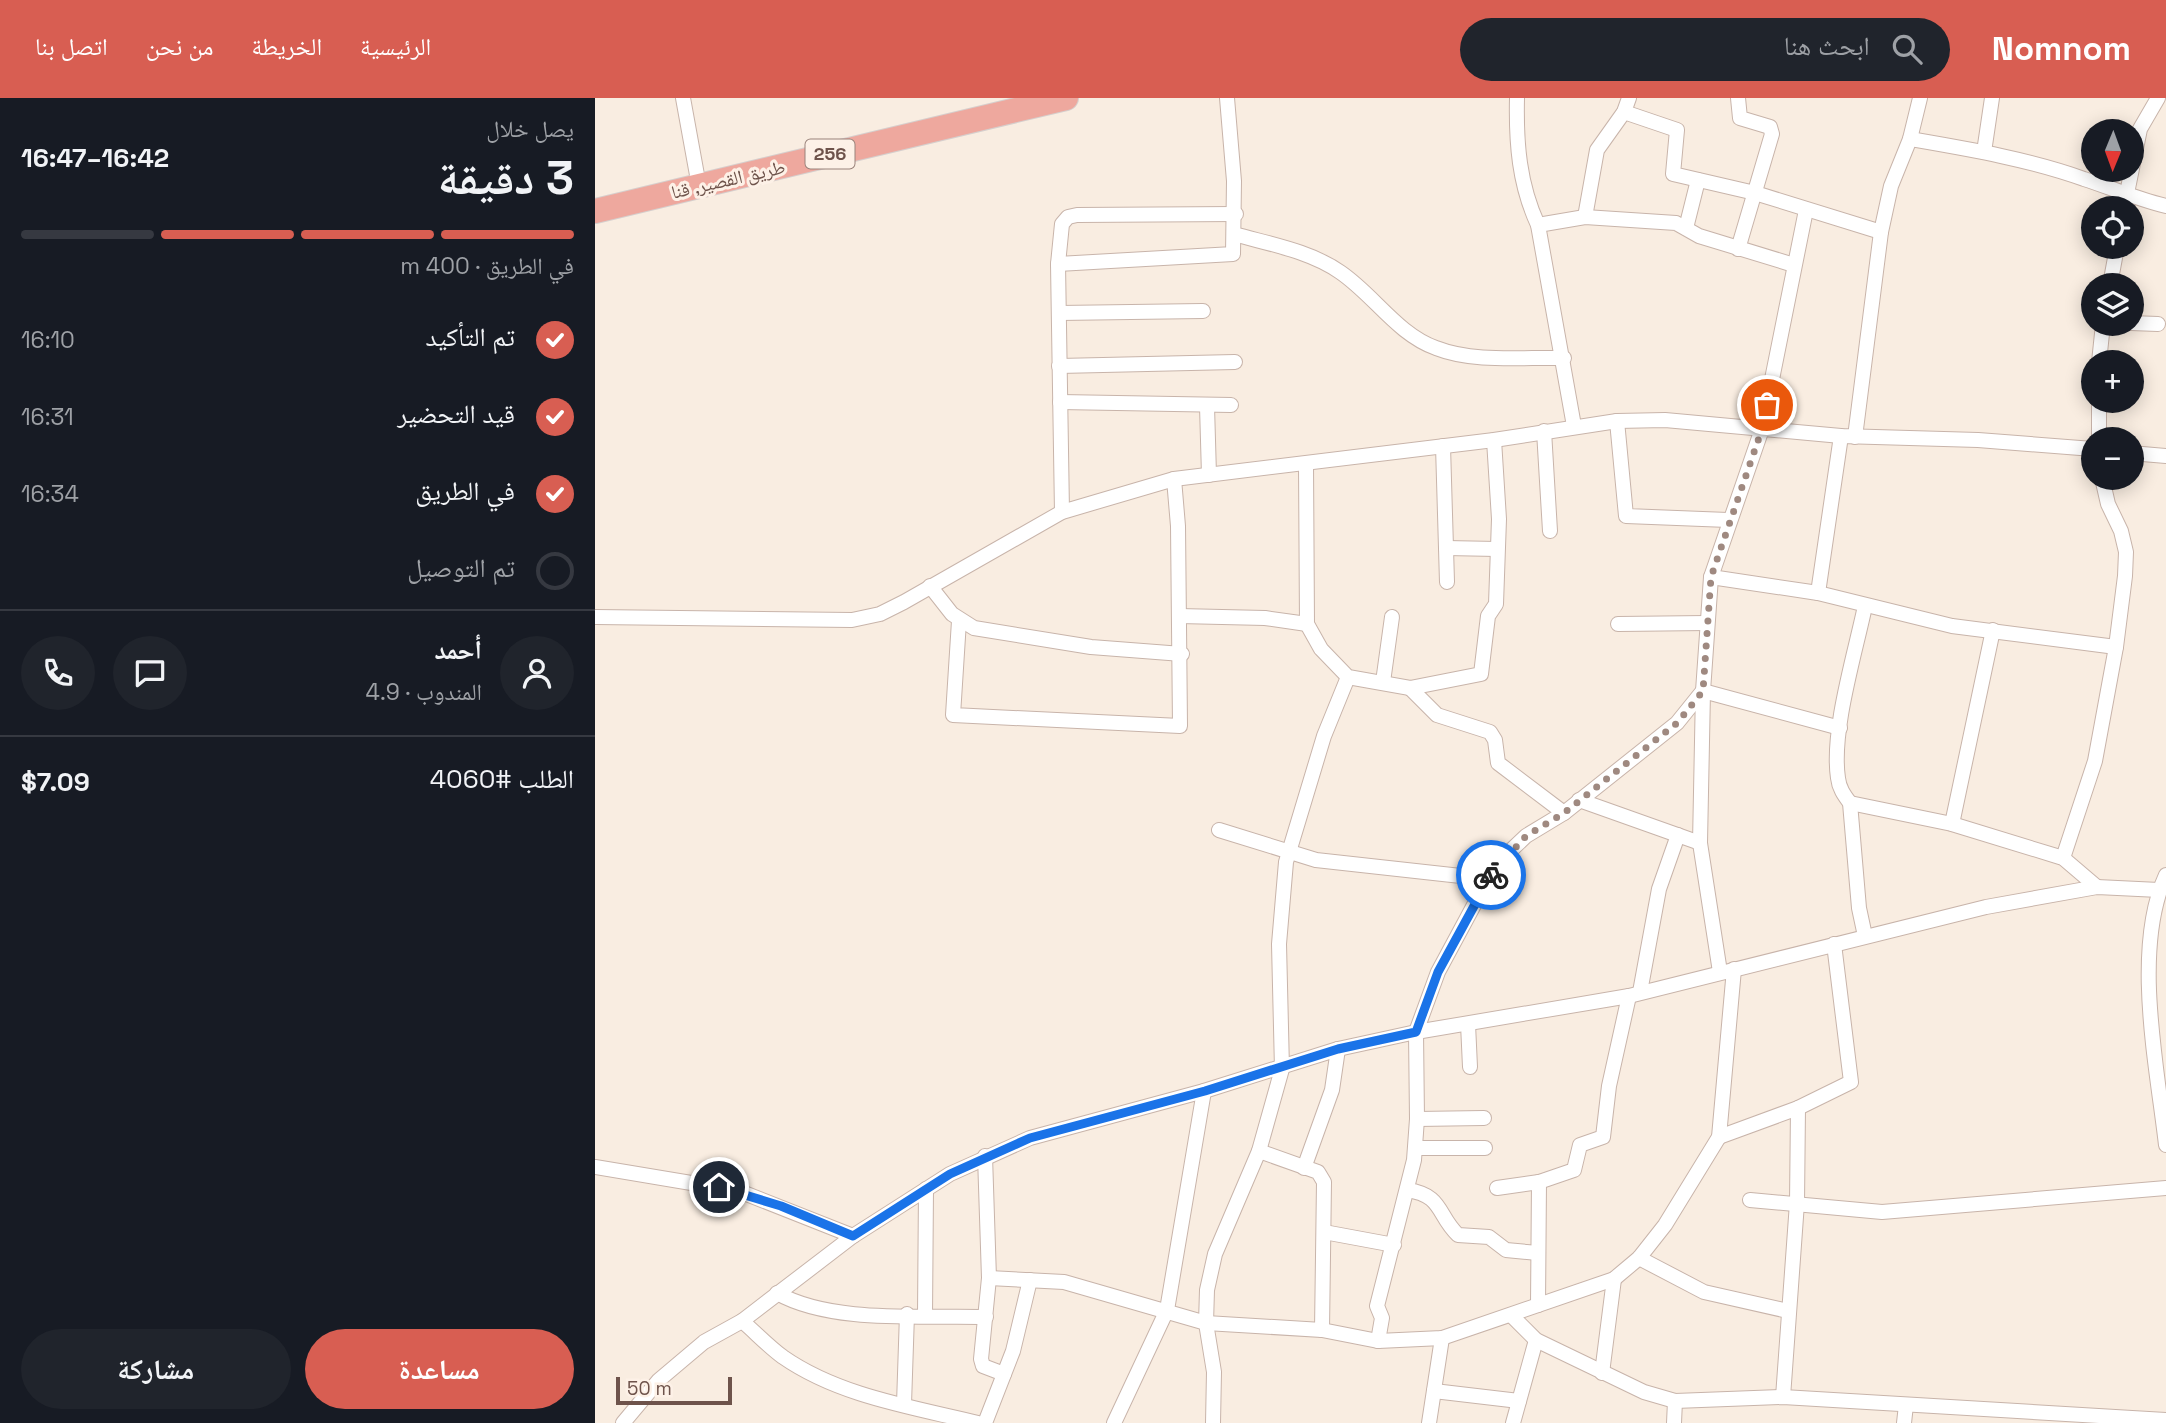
<!DOCTYPE html>
<html lang="ar">
<head>
<meta charset="utf-8">
<style>
  :root { --surface:#171b24; --page:#20242c; --text:#f1f3f6; --muted:#9ea1a6; --line:#363941; --accent:#d85e52 }
  body { margin:0; font-family:"Space Grotesk","Noto Naskh Arabic",sans-serif; background:var(--page); color:var(--text); direction:rtl; height:100vh; display:flex; flex-direction:column; font-size:26px; white-space:nowrap }
  * { box-sizing:border-box; margin:0 }
  p { font-size:23px; color:var(--muted) }
  .icon { flex:none; width:38px; height:38px; fill:none; stroke:currentColor; stroke-width:2; stroke-linecap:round; stroke-linejoin:round }
  .map { position:relative; flex:1; overflow:hidden; direction:ltr }
  .drawer { display:flex; flex-direction:column; background:var(--surface); width:595px }
  .drawer>* { flex:none }
  .needle { width:46px; rotate:181deg }
  .controls { position:absolute; left:1486px; top:21px; display:grid; gap:14px }
  .controls a { display:grid; place-items:center; width:63px; height:63px; border-radius:50%; background:var(--surface); box-shadow:0 4px 18px #0003; font-size:35px }
  .scale { position:absolute; left:21px; bottom:18px; width:116px; box-sizing:border-box; padding-left:7px; border:4px solid #6e534b; border-top:0; font-size:19px; line-height:24px; white-space:nowrap; color:#6e534b; -webkit-text-stroke:5px #fdf1e7; paint-order:stroke }
  .pin { position:absolute; display:grid; place-items:center; width:60px; height:60px; color:#fff; margin:-30px; border:4px solid #fff; border-radius:50%; box-shadow:0 2px 7px #0007 }
  .courier { position:absolute; display:grid; place-items:center; width:70px; height:70px; margin:-35px; border:5px solid #1a73e8; border-radius:50%; background:#fff; color:#222; box-shadow:0 2px 9px #0007 }
  .head em { font-style:normal; font-weight:800 }
  .head div { display:flex; flex-direction:column-reverse }
  .head { display:flex; align-items:center; justify-content:space-between; height:119px; padding:0 21px }
  h1 { font-size:46px; font-weight:800; line-height:52px }
  .bar { display:grid; grid-template-columns:repeat(4,1fr); gap:10px 7px; align-content:center; height:84px; padding:0 21px }
  .bar i { height:9px; border-radius:5px; background:var(--line) }
  .bar .active { background:var(--accent) }
  .bar p { grid-column:span 4 }
  .line { display:flex; align-items:center; gap:18px; padding:0 21px; border-top:2px solid var(--line) }
  .line div { flex:1 }
  .round { display:grid; place-items:center; flex:none; width:74px; height:74px; border-radius:37px; background:var(--page) }
  ol { padding:0 21px; list-style:none }
  li { display:flex; align-items:center; gap:21px; height:77px }
  li p { margin-inline-start:auto }
  li .icon { padding:7px; border-radius:50%; background:var(--accent); color:#fff; stroke-width:4 }
  li:last-child { color:var(--muted) }
  li i { width:38px; height:38px; border:4px solid var(--line); border-radius:50% }
  .primary-button { display:flex; gap:14px; margin-top:auto; padding:14px 21px }
  .primary-button a { flex:1; height:80px; border-radius:42px; background:var(--accent); color:#fff; font-size:28px; font-weight:800; line-height:80px; text-align:center }
  .primary-button a+a { background:var(--page); color:var(--text) }
  header { display:flex; align-items:center; gap:42px; box-sizing:border-box; height:98px; padding:0 35px; background:var(--accent); color:#fff }
  header strong { font-size:33px }
  nav { display:flex; gap:38px; margin-inline-start:auto; font-size:24px }
  .search { width:490px; height:63px; background:var(--page); display:flex; align-items:center; gap:18px; box-sizing:border-box; padding:0 24px; border-radius:38px; color:var(--muted); font-size:26px }
  main { display:flex; flex:1; min-height:0 }
  .map>svg:first-child { display:block }
  .lines { fill:none; stroke-linecap:round; stroke-linejoin:round }
  .street-casing { stroke:#c8b4aa; stroke-width:16 }
  .highway-casing { stroke:#d6cfcd; stroke-width:26 }
  .street { stroke:#fff; stroke-width:14 }
  .highway { stroke:#eea89e; stroke-width:24 }
  .done { stroke:#9f8980; stroke-width:7; stroke-dasharray:0 12.6 }
  .route { stroke:#1a73e8; stroke-width:9 }
  .labels { text-anchor:middle; stroke-width:6; stroke-linejoin:round; paint-order:stroke }
  .shield { fill:#fdf1e7; stroke:#99827a; stroke-width:2 }
  .shield-label { font-size:18px; font-weight:bold; fill:#6e534b }
  .street-label { font-size:19px; fill:#6e534b; stroke:#fdf1e7 }
</style>
</head>
<body>
<header>
<strong>Nomnom</strong>
<div class="search"><svg class="icon" aria-label="search" viewBox="0 0 24 24"><circle cx="10" cy="10" r="6"/><path d="M15 15l6 6"/></svg>ابحث هنا</div>
<nav><a>الرئيسية</a><a>الخريطة</a><a>من نحن</a><a>اتصل بنا</a></nav>
</header>
<main>
<div class="map">
<svg width="1571" height="1325" viewBox="0 0 1571 1325">
  <rect width="100%" height="100%" fill="#f9ede1"/>
  <g class="lines">
    <g class="street-casing">
      <g id="street">
        <polyline points="88,0 104,88"/>
        <path d="M922 0C921 45 924 86 943 127L979 328"/>
        <polyline points="1029,14 1082,32 1078,76 1160,95 1286,134"/>
        <path d="M1315 41C1373 51 1433 61 1489 81 1517 90 1542 101 1571 108"/>
        <polyline points="1389,54 1397,0"/>
        <polyline points="1529,110 1545,31 1563,0"/>
        <polyline points="990,119 1002,52 1029,14 1034,0"/>
        <polyline points="943,127 990,119 1081,125 1104,138 1199,167"/>
        <polyline points="1091,130 1103,82"/>
        <path d="M639 136C674 146 715 153 745 174 779 197 802 236 841 250 879 265 928 259 969 260"/>
        <polyline points="1143,151 1177,36 1175,29 1145,20 1143,0"/>
        <polyline points="463,166 638,156 639,83 632,0"/>
        <polyline points="1515,187 1522,149"/>
        <polyline points="464,215 608,213"/>
        <polyline points="1536,225 1563,226"/>
        <polyline points="1504,264 1508,226"/>
        <polyline points="464,268 640,264"/>
        <polyline points="1504,303 1504,341"/>
        <polyline points="465,304 636,307"/>
        <polyline points="612,308 614,377"/>
        <polyline points="1022,323 1031,418 1133,422"/>
        <polyline points="949,333 955,433"/>
        <polyline points="1260,339 1286,134 1296,88 1315,41 1325,0"/>
        <polyline points="848,348 852,484"/>
        <polyline points="1536,355 1571,358"/>
        <polyline points="711,366 712,526 726,551 753,579 815,590 886,576 893,518 901,506 904,421 899,342"/>
        <polyline points="467,414 463,166 467,126 473,119 482,117 641,116"/>
        <polyline points="851,450 902,451"/>
        <polyline points="1116,479 1223,495 1357,528 1521,549"/>
        <polyline points="335,488 357,516 379,530 496,549 587,556"/>
        <polyline points="1223,495 1246,338"/>
        <path d="M1270 508C1260 556 1236 633 1243 680 1244 690 1249 697 1255 705L1264 810 1270 838"/>
        <polyline points="584,518 670,520 712,526"/>
        <polyline points="0,519 257,522 285,516 309,504 467,414 579,381 899,342 1022,323 1070,322 1246,338 1383,342 1498,351"/>
        <polyline points="364,523 358,617 585,628 583,428 579,381"/>
        <polyline points="1023,526 1112,525"/>
        <polyline points="788,584 797,519"/>
        <polyline points="815,590 842,617 895,634 900,642 903,665 969,715"/>
        <polyline points="1108,593 1245,630"/>
        <polyline points="984,702 1105,745"/>
        <polyline points="1255,705 1357,726 1468,760 1502,789"/>
        <polyline points="1357,726 1398,532"/>
        <polyline points="624,732 721,762 893,781"/>
        <polyline points="1468,760 1500,663 1521,549 1530,478 1531,454 1526,433 1513,406 1507,380"/>
        <path d="M1571 777C1537 851 1562 968 1571 1047"/>
        <polyline points="1125,874 1105,745 1108,593 1116,479 1167,331 1211,112"/>
        <polyline points="1045,894 1064,791 1083,737"/>
        <polyline points="873,926 875,969"/>
        <polyline points="822,1021 889,1020"/>
        <polyline points="1124,1039 1203,1010 1256,984 1239,846"/>
        <polyline points="821,1050 890,1050"/>
        <polyline points="664,1053 723,1074 729,1084 727,1232"/>
        <polyline points="390,1058 394,1180 386,1261 388,1268 409,1276"/>
        <polyline points="0,1069 144,1093 258,1138"/>
        <polyline points="709,1070 737,992 743,951"/>
        <polyline points="902,1090 944,1084 979,1072 985,1047 1008,1039 1014,988 1034,898"/>
        <path d="M812 1092C848 1097 842 1117 863 1137L894 1139 911 1152 943 1155"/>
        <polyline points="1155,1102 1287,1114 1571,1090"/>
        <polyline points="729,1134 799,1147"/>
        <polyline points="1044,1160 1109,1194 1193,1213"/>
        <polyline points="394,1180 469,1184 611,1225 727,1232 783,1243 847,1240 1019,1181 1044,1160 1070,1127 1124,1039 1139,871"/>
        <path d="M182 1195C237 1226 327 1217 391 1219"/>
        <polyline points="943,1207 944,1084"/>
        <polyline points="330,1217 331,1091"/>
        <polyline points="916,1217 941,1242 1049,1294 1080,1303 1188,1299 1571,1322"/>
        <path d="M147 1223C160 1234 173 1248 188 1259 244 1298 317 1309 383 1325"/>
        <polyline points="783,1243 787,1220 782,1208 819,1062 822,1021 821,934 843,874 893,781 913,755 931,738 969,715 1082,625 1107,594"/>
        <polyline points="1007,1275 1019,1181"/>
        <polyline points="839,1293 924,1303"/>
        <polyline points="1188,1299 1202,1105 1203,1010"/>
        <polyline points="309,1306 312,1216"/>
        <polyline points="28,1325 64,1282 109,1244 147,1223 258,1138 355,1076 435,1040 609,993 743,951 821,934 1034,898 1391,809 1502,789 1564,792"/>
        <polyline points="390,1325 418,1253 435,1182"/>
        <polyline points="519,1325 572,1212 609,993"/>
        <polyline points="618,1325 619,1274 611,1225 612,1192 620,1156 664,1053 687,971 684,846 691,764 729,638 753,579"/>
        <polyline points="834,1325 847,1240"/>
        <polyline points="918,1325 941,1242"/>
        <polyline points="1079,1325 1080,1303"/>
        <polyline points="1309,1325 1311,1307"/>
      </g>
    </g>
    <g class="highway-casing">
      <polyline id="highway" points="0,113 471,0"/>
    </g>
    <use href="#street" class="street"/>
    <use href="#highway" class="highway"/>
  </g>
  <g class="lines">
    <polyline class="done" points="896,777 931,738 969,715 1082,625 1108,593 1116,479 1167,331 1172,307"/>
    <polyline class="route" points="124,1089 186,1108 258,1138 355,1076 435,1040 610,993 743,951 821,934 843,874 896,777"/>
  </g>
  <g class="labels">
    <rect class="shield" x="210.5" y="41.5" width="49" height="29" rx="5"/>
    <g class="shield-label">
      <text x="235" y="62">256</text>
    </g>
    <g class="street-label">
      <text transform="translate(133 81) rotate(-13)" y="7">طريق القصير, قنا</text>
    </g>
  </g>
</svg>
<div class="controls">
<a><svg class="needle" viewBox="-14 -14 28 28"><path d="M0-13l5 13h-10z" fill="#e53935"/><path d="M0 13l5-13h-10z" fill="#9ea1a6"/></svg></a>
<a><svg class="icon" aria-label="locate" viewBox="0 0 24 24"><circle cx="12" cy="12" r="6"/><path d="M12 2v4M12 18v4M2 12h4M18 12h4"/></svg></a>
<a><svg class="icon" aria-label="layers" viewBox="0 0 24 24"><path d="M12 4l9 5-9 5-9-5zM3 14l9 5 9-5"/></svg></a>
<a>+</a>
<a>−</a>
</div>
<div class="scale">50 m</div>
<div class="pin" style="left:1172px;top:307px;background:#ea580c"><svg class="icon" aria-label="bag" viewBox="0 0 24 24"><path d="M5 8h14l-1 12H6zM9 8a3 3 0 0 1 6 0"/></svg></div>
<div class="pin" style="left:124px;top:1089px;background:#1f2937"><svg class="icon" aria-label="home" viewBox="0 0 24 24"><path d="M3 11l9-7 9 7M6 9v11h12V9"/></svg></div>
<div class="courier" style="left:896px;top:777px"><svg class="icon" aria-label="bike" viewBox="0 0 24 24"><circle cx="6" cy="16" r="4"/><circle cx="18" cy="16" r="4"/><path d="M6 16l4-8h5l3 8M10 8l3 8H6M13 5h3"/></svg></div>
</div>
<section class="drawer">
<div class="head"><div><h1>3 دقيقة</h1><p>يصل خلال</p></div><em>16:42–16:47</em></div>
<div class="bar"><i class="active"></i><i class="active"></i><i class="active"></i><i></i><p>في الطريق · 400 m</p></div>
<ol>
<li><svg class="icon" aria-label="check" viewBox="0 0 24 24"><path d="M5 12l5 5 9-10"/></svg>تم التأكيد<p>16:10</p></li>
<li><svg class="icon" aria-label="check" viewBox="0 0 24 24"><path d="M5 12l5 5 9-10"/></svg>قيد التحضير<p>16:31</p></li>
<li><svg class="icon" aria-label="check" viewBox="0 0 24 24"><path d="M5 12l5 5 9-10"/></svg>في الطريق<p>16:34</p></li>
<li><i></i>تم التوصيل</li>
</ol>
<div class="line" style="height:126px"><a class="round"><svg class="icon" aria-label="person" viewBox="0 0 24 24"><circle cx="12" cy="8" r="4"/><path d="M4 21q1-7 8-7t8 7"/></svg></a><div><b>أحمد</b><p>المندوب · 4.9</p></div><a class="round"><svg class="icon" aria-label="chat" viewBox="0 0 24 24"><path d="M4 5h16v11H9l-5 4z"/></svg></a><a class="round"><svg class="icon" aria-label="phone" viewBox="0 0 24 24"><path d="M5 4h4l2 5-3 2q2 4 5 5l2-3 5 2v4C11 20 4 13 5 4z"/></svg></a></div>
<div class="line" style="height:91px"><div>الطلب #4060</div><b>$7.09</b></div>
<div class="primary-button"><a>مساعدة</a><a>مشاركة</a></div>
</section>
</main>
</body>
</html>
